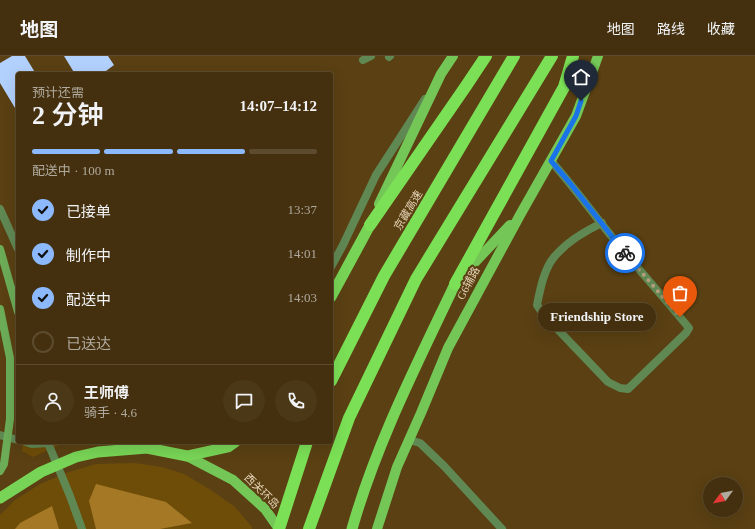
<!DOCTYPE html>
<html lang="zh">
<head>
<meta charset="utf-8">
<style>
  :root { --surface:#44300e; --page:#4b3817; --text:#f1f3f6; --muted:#afa99e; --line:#5c4b2e; --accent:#8cb9fc }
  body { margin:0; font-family:"Times New Roman","Noto Sans SC",serif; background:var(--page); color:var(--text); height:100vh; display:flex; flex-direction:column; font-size:15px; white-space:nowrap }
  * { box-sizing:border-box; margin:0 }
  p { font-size:13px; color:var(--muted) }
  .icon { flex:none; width:22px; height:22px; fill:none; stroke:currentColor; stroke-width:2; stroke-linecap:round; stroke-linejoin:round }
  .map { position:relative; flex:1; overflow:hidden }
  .panel { position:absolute; left:16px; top:16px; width:317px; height:372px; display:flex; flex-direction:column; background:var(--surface); border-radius:4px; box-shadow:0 4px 16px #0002,0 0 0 1px var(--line) }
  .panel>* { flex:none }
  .needle { width:26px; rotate:238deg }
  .tools { position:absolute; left:703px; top:421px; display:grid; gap:8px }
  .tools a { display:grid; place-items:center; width:40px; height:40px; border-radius:50%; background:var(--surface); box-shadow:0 4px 16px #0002,0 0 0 1px var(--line); font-size:20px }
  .pin { position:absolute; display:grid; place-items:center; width:34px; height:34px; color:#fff; margin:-41px -17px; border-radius:50% 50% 50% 0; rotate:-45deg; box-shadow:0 0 4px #0007 }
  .pin .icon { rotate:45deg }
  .courier { position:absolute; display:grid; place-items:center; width:40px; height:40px; margin:-20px; border:3px solid #1a73e8; border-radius:50%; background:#fff; color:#222; box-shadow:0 1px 5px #0007 }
  .bubble { position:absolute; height:28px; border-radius:14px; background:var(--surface); box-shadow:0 4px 16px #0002,0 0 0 1px var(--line); font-size:13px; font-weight:600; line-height:28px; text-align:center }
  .overview em { font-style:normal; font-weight:600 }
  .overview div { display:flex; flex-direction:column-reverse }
  .overview { display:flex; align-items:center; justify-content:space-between; height:68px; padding:0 16px }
  h1 { font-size:26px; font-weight:600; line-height:30px }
  .bar { display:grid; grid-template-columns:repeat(4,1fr); gap:6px 4px; align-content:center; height:48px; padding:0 16px }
  .bar i { height:5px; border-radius:3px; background:var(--line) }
  .bar .current { background:var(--accent) }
  .bar p { grid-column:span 4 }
  .line { display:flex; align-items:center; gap:10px; padding:0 16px; border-top:1px solid var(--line) }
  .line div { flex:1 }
  .round { display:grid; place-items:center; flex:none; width:42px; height:42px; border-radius:21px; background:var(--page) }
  ol { padding:0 16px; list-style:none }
  li { display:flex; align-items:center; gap:12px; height:44px }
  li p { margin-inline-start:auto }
  li .icon { padding:4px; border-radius:50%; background:var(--accent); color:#111; stroke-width:4 }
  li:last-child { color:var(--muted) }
  li i { width:22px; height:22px; border:2px solid var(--line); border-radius:50% }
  header { display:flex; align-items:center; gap:24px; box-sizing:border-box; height:56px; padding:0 20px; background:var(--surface); border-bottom:1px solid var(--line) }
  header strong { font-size:19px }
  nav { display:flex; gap:22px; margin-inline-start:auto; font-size:14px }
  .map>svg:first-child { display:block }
  .green { fill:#6e4d08 }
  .forest { fill:#a57825 }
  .building { fill:#b3d1fd }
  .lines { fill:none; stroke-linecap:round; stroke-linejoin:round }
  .minor { stroke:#608853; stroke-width:8 }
  .secondary { stroke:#6cac57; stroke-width:8 }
  .primary { stroke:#74c757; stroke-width:10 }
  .trunk { stroke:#78d456; stroke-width:11 }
  .motorway { stroke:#7be056; stroke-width:12 }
  .done { stroke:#b49e7c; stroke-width:4; stroke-dasharray:0 7.2 }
  .route { stroke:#1a73e8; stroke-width:5 }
  .labels { text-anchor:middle; stroke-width:4; stroke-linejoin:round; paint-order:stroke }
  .street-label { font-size:11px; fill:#e4d1b4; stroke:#5a4013 }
</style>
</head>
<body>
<header>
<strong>地图</strong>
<nav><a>地图</a><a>路线</a><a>收藏</a></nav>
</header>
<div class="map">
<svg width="755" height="473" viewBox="0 0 755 473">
  <rect width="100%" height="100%" fill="#5a4013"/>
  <g class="green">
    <polygon points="23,386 66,386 33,401 22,395"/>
    <polygon points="134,407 162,411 184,418 211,434 235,451 252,471 252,473 0,473 0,459 15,444 40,428 69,416 96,408"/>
  </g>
  <g class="forest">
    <polygon points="96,428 166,446 192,467 160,473 96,473 89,445"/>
    <polygon points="52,450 59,473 15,473 20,467"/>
  </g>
  <g class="building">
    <polygon points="12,0 25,0 36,18 18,18 18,57 0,27 0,7"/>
    <polygon points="64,0 108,0 114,9 102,18 75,18"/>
  </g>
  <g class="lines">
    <g class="minor">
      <polyline points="389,1 390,0"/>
      <polyline points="363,4 371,0"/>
      <path d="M551 105C574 131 594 159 616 186 640 215 665 243 689 272L686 277 628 333 620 332 608 326 543 258 537 249C540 234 544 212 555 200 567 186 585 175 602 167"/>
      <polyline points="0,153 18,193"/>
      <polyline points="331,211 343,189 376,119 425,43"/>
      <polyline points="0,379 18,384"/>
      <polyline points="409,384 420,387 444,410 502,473"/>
      <polyline points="26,386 32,388 48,387 50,386"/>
      <polyline points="48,387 70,440 82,473"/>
    </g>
    <g class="secondary">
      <polyline points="0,193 18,256"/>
      <polyline points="0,253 10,302 10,363 4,408 0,415"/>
      <polyline points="133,386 146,391"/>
    </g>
    <g class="primary">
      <polyline points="379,148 441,18 453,0"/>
      <polyline points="462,220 510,169"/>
      <polyline points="187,400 233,424 265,453 279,473"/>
      <polyline points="377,473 397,411 421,357 448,292 520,159 576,60 598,0"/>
    </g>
    <g class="trunk">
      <polyline points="331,241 370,169"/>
      <polyline points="0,442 41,416 76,401 98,396 147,392 187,400 228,391 235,386"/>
      <path d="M352 473C376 388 417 308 455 228"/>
    </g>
    <g class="motorway">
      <polyline points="370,169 466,30 486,0"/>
      <polyline points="455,228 564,31 573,0"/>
      <polyline points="331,325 384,220 514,0"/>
      <polyline points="279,473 307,386"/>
      <polyline points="309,473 349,362 416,223 552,0"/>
    </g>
  </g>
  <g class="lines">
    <polyline class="done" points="625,197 680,261"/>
    <polyline class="route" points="581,45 576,60 551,105 570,127 625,197"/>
  </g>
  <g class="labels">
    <g class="street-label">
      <text transform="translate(408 154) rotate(-59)" y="4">京藏高速</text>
      <text transform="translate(468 227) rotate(-62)" y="4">G6辅路</text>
      <text transform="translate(262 435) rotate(45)" y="4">西关环岛</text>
    </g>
  </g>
</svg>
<div class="tools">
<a><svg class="needle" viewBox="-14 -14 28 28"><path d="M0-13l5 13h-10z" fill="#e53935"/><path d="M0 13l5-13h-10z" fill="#afa99e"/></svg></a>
</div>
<div class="pin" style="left:680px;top:261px;background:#ea580c"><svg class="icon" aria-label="bag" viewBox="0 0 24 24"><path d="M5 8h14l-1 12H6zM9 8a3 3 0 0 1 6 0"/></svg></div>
<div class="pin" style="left:581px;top:45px;background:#1f2937"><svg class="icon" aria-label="home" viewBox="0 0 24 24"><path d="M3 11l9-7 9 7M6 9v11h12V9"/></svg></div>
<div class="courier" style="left:625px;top:197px"><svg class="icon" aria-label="bike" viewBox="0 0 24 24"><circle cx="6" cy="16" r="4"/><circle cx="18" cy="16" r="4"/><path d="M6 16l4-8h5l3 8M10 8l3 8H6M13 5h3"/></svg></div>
<div class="bubble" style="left:538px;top:247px;width:118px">Friendship Store</div>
<section class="panel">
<div class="overview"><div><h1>2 分钟</h1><p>预计还需</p></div><em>14:07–14:12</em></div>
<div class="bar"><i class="current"></i><i class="current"></i><i class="current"></i><i></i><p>配送中 · 100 m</p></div>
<ol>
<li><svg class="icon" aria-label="check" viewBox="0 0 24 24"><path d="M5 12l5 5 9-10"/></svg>已接单<p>13:37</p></li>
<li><svg class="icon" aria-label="check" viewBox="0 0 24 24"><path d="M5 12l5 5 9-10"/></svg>制作中<p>14:01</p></li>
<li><svg class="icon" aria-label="check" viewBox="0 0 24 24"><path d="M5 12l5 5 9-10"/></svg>配送中<p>14:03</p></li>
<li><i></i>已送达</li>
</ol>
<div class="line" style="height:72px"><a class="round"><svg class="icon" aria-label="person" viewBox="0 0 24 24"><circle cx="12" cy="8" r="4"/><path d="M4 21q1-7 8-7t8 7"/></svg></a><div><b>王师傅</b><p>骑手 · 4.6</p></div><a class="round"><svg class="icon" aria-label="chat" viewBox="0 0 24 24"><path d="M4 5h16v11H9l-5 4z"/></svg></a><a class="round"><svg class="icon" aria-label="phone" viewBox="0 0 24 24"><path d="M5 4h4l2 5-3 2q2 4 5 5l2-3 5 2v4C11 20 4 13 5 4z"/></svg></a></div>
</section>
</div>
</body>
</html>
